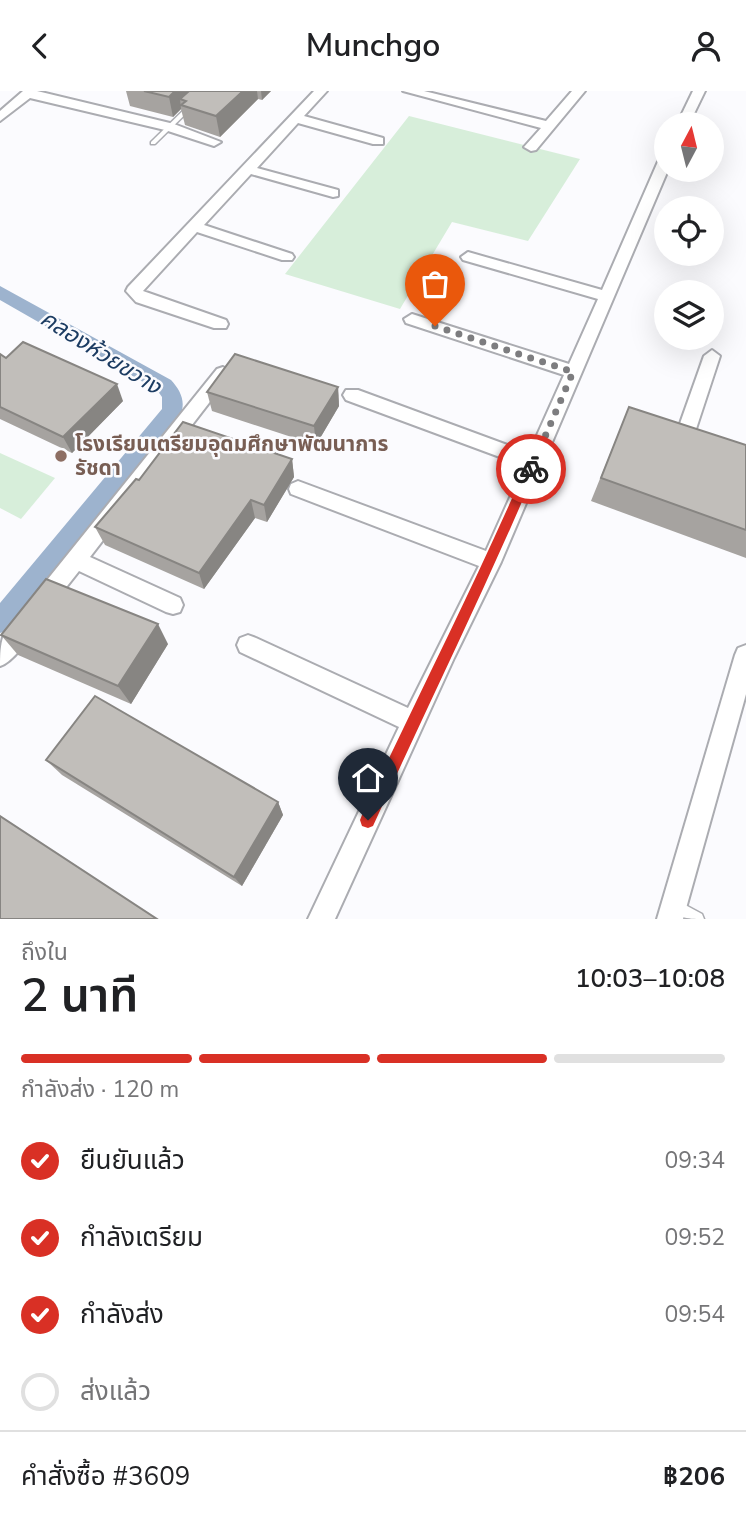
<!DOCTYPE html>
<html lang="th">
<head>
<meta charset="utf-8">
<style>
  :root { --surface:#fff; --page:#f6f6f6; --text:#202124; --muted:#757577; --line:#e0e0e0; --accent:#d93025 }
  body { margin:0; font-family:"Nunito Sans","Noto Sans Thai",sans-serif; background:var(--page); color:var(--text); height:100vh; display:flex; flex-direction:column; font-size:26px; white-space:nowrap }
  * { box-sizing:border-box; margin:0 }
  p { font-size:23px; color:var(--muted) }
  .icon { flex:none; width:38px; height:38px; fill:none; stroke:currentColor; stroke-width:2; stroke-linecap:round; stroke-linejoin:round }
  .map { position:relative; height:828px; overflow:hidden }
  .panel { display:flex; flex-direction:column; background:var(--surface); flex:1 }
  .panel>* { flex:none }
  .needle { width:46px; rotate:7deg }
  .buttons { position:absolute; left:654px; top:21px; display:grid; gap:14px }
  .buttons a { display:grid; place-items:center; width:70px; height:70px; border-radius:50%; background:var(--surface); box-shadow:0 7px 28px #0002; font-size:35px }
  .pin { position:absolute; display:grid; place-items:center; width:60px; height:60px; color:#fff; margin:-72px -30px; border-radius:50% 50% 50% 0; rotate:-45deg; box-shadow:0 0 7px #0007 }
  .pin .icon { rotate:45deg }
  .courier { position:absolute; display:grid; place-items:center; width:70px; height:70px; margin:-35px; border:5px solid #d93025; border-radius:50%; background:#fff; color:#222; box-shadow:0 2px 9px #0007 }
  .headline em { font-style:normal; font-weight:600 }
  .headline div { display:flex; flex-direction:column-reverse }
  .headline { display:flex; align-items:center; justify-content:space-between; height:119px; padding:0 21px }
  h1 { font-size:46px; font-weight:600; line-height:52px }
  .bar { display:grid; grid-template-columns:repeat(4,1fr); gap:10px 7px; align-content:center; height:84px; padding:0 21px }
  .bar i { height:9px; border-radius:5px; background:var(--line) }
  .bar .on { background:var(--accent) }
  .bar p { grid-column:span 4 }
  .line { display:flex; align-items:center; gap:18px; padding:0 21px; border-top:2px solid var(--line) }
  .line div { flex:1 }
  ol { padding:0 21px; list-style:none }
  li { display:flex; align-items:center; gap:21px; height:77px }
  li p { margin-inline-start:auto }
  li .icon { padding:7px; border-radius:50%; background:var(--accent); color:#fff; stroke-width:4 }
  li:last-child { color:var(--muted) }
  li i { width:38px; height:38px; border:4px solid var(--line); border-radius:50% }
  header { display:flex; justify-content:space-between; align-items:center; height:91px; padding:0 21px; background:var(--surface); font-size:32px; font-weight:600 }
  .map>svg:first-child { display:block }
  .green { fill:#d7eeda }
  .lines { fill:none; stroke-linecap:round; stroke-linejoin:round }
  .canal { fill:#9db3ce; fill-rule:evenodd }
  .service-casing { stroke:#abacb1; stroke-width:3 }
  .minor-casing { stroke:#abacb1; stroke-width:4 }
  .service { fill:#fff; fill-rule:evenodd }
  .minor { fill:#fff; fill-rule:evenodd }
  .wall { fill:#a6a3a0 }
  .shaded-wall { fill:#878582 }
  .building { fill:#c1beba; stroke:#878582; stroke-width:2 }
  .route { fill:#d93025 }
  .done { stroke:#7d7d7f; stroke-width:7; stroke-dasharray:0 12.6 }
  .education-dot { fill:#8d6e63; stroke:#fbfbfe; stroke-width:2.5 }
  .labels { text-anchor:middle; stroke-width:5; stroke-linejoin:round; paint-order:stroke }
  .education-label { font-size:21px; font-weight:bold; fill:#785e54; stroke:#fbfbfe; text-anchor:start }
  .water-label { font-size:23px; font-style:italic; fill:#1c3c62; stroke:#fbfbfe }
</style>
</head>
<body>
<header><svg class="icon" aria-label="back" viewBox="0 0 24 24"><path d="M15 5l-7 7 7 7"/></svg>Munchgo<svg class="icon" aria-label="person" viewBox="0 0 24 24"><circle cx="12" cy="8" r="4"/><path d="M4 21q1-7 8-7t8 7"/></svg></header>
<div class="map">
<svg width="746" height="828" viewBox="0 0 746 828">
  <rect width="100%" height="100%" fill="#fbfbfe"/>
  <g class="green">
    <polygon points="409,25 580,68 528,150 452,131 400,218 285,183"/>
    <polygon points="0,362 55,387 21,428 0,417"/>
  </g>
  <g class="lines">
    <path class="canal" d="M0 195 171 289C181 300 187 312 179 327L9 539 0 542V512L162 318V306L157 299 0 209Z"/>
    <g class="service-casing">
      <g id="service">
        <polygon points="203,0 209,0 155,53 151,53 151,51"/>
        <path d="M676 809 702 823 704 828C691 828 676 828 669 816L671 811Z"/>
      </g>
    </g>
    <g class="minor-casing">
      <g id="minor">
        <polygon points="23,0 37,0 174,33 221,51 214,55 165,39 30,7 0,30 0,20"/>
        <polygon points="314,0 327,0 304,25 383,47 383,53 373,53 298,32 257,77 338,99 338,105 333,106 251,83 204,134 292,163 294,166 292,169 282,169 197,141 143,200 226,229 228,233 226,237 214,237 136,211 126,200 128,196"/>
        <polygon points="403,0 424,0 546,30 572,0 585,0 536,59 531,60 524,56 541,37"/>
        <polygon points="693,0 705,0 689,33 677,33"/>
        <polygon points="667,62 668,79 501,471 454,567 335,828 308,828 399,636 240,561 237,554 240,547 248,544 256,547 408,617 479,475 291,403 289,398 291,393 298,390 486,460 524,375 346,309 343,304 346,299 358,299 529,362 564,284 406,232 404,228 412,223 569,273 598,208 463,169 461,166 468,161 602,199 660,66"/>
        <polygon points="712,259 720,265 695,341 692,346 680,346 677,341 704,265"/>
        <polygon points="223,276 231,282 229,286 90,466 180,507 183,514 180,521 173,523 166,521 79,480 49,518 42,520 35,518 32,511 35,504 217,278"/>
        <path d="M24 525 32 528 35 535C28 549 14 570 0 575 0 554 1 534 24 525Z"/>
        <polygon points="746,554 746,603 683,828 657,828 735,564 738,557"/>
      </g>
    </g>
    <use href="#service" class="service"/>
    <use href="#minor" class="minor"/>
  </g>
  <g class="wall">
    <polygon points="126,0 271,0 262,9 258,8 220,46 185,34 181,18 173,26 130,15"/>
    <polygon points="0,263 6,267 123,310 72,362 0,328"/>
    <polygon points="338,296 339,315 316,354 212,320 207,301"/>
    <polygon points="629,316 746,354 746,467 591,410"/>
    <polygon points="292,368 294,386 267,431 255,427 204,498 105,454 95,436 139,389"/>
    <polygon points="1,544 168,553 131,613 18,564"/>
    <polygon points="46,669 278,711 283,724 242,795 62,684"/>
  </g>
  <g class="shaded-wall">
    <polygon points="175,0 199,0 186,10 180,8 181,18 173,26 169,6"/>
    <polygon points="243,0 257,0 258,8 220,46 216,25"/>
    <polygon points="261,0 271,0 262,9"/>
    <polygon points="117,293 123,310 72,362 63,346"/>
    <polygon points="338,296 339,315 316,354 314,335"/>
    <polygon points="292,368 294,386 267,431 264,414"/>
    <polygon points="251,409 255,427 204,498 199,482"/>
    <polygon points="158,533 168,553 131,613 118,595"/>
    <polygon points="278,711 283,724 242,795 234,786"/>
  </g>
  <g class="building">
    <polygon points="144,0 175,0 169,6"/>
    <polygon points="189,0 243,0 216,25 181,14 186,10 180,8"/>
    <polygon points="23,251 117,293 63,346 0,316 0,263 6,267"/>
    <polygon points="235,263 338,296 314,335 207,301"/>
    <polygon points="629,316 746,354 746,439 601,387"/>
    <polygon points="183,331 292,368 264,414 251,409 199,482 95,436 136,388 139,389"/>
    <polygon points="46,488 158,533 118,595 1,544"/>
    <polygon points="95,605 278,711 234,786 46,669"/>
    <polygon points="0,725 157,828 0,828"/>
  </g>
  <path class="route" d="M531 374 536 378C485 499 427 616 373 735L368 737 362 735 360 729 362 724C416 609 474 495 525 378Z"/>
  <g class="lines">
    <polyline class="done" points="435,235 573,281 531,378"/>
  </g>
  <circle class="education-dot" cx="61" cy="365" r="7"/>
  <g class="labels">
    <g class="education-label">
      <text x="75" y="360">โรงเรียนเตรียมอุดมศึกษาพัฒนาการ<tspan x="75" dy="24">รัชดา</tspan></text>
    </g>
    <g class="water-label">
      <text transform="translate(101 261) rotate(32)" y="8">คลองห้วยขวาง</text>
    </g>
  </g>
</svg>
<div class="buttons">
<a><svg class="needle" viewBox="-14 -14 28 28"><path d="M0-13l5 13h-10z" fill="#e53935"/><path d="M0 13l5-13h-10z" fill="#757577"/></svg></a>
<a><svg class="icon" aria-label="locate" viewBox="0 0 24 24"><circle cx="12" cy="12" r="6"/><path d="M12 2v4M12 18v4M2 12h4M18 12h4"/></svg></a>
<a><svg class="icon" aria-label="layers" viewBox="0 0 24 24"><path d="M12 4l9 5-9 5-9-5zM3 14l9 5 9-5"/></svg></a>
</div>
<div class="pin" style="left:435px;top:235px;background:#ea580c"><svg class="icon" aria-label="bag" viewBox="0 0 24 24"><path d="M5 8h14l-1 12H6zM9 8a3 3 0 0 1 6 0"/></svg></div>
<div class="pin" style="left:368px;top:729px;background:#1f2937"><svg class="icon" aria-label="home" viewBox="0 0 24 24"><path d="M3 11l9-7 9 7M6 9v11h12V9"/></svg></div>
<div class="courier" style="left:531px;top:378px"><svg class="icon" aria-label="bike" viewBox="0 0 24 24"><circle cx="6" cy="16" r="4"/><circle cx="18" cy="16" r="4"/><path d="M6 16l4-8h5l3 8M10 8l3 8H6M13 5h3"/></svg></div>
</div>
<section class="panel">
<div class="headline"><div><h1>2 นาที</h1><p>ถึงใน</p></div><em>10:03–10:08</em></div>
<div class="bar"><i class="on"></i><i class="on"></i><i class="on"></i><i></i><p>กำลังส่ง · 120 m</p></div>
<ol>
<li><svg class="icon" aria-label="check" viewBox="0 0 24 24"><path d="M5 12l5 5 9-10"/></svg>ยืนยันแล้ว<p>09:34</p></li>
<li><svg class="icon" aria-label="check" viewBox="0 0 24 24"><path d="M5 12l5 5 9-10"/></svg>กำลังเตรียม<p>09:52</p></li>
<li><svg class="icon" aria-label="check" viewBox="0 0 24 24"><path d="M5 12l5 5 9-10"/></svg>กำลังส่ง<p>09:54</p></li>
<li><i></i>ส่งแล้ว</li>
</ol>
<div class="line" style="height:91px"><div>คำสั่งซื้อ #3609</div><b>฿206</b></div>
</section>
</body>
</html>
